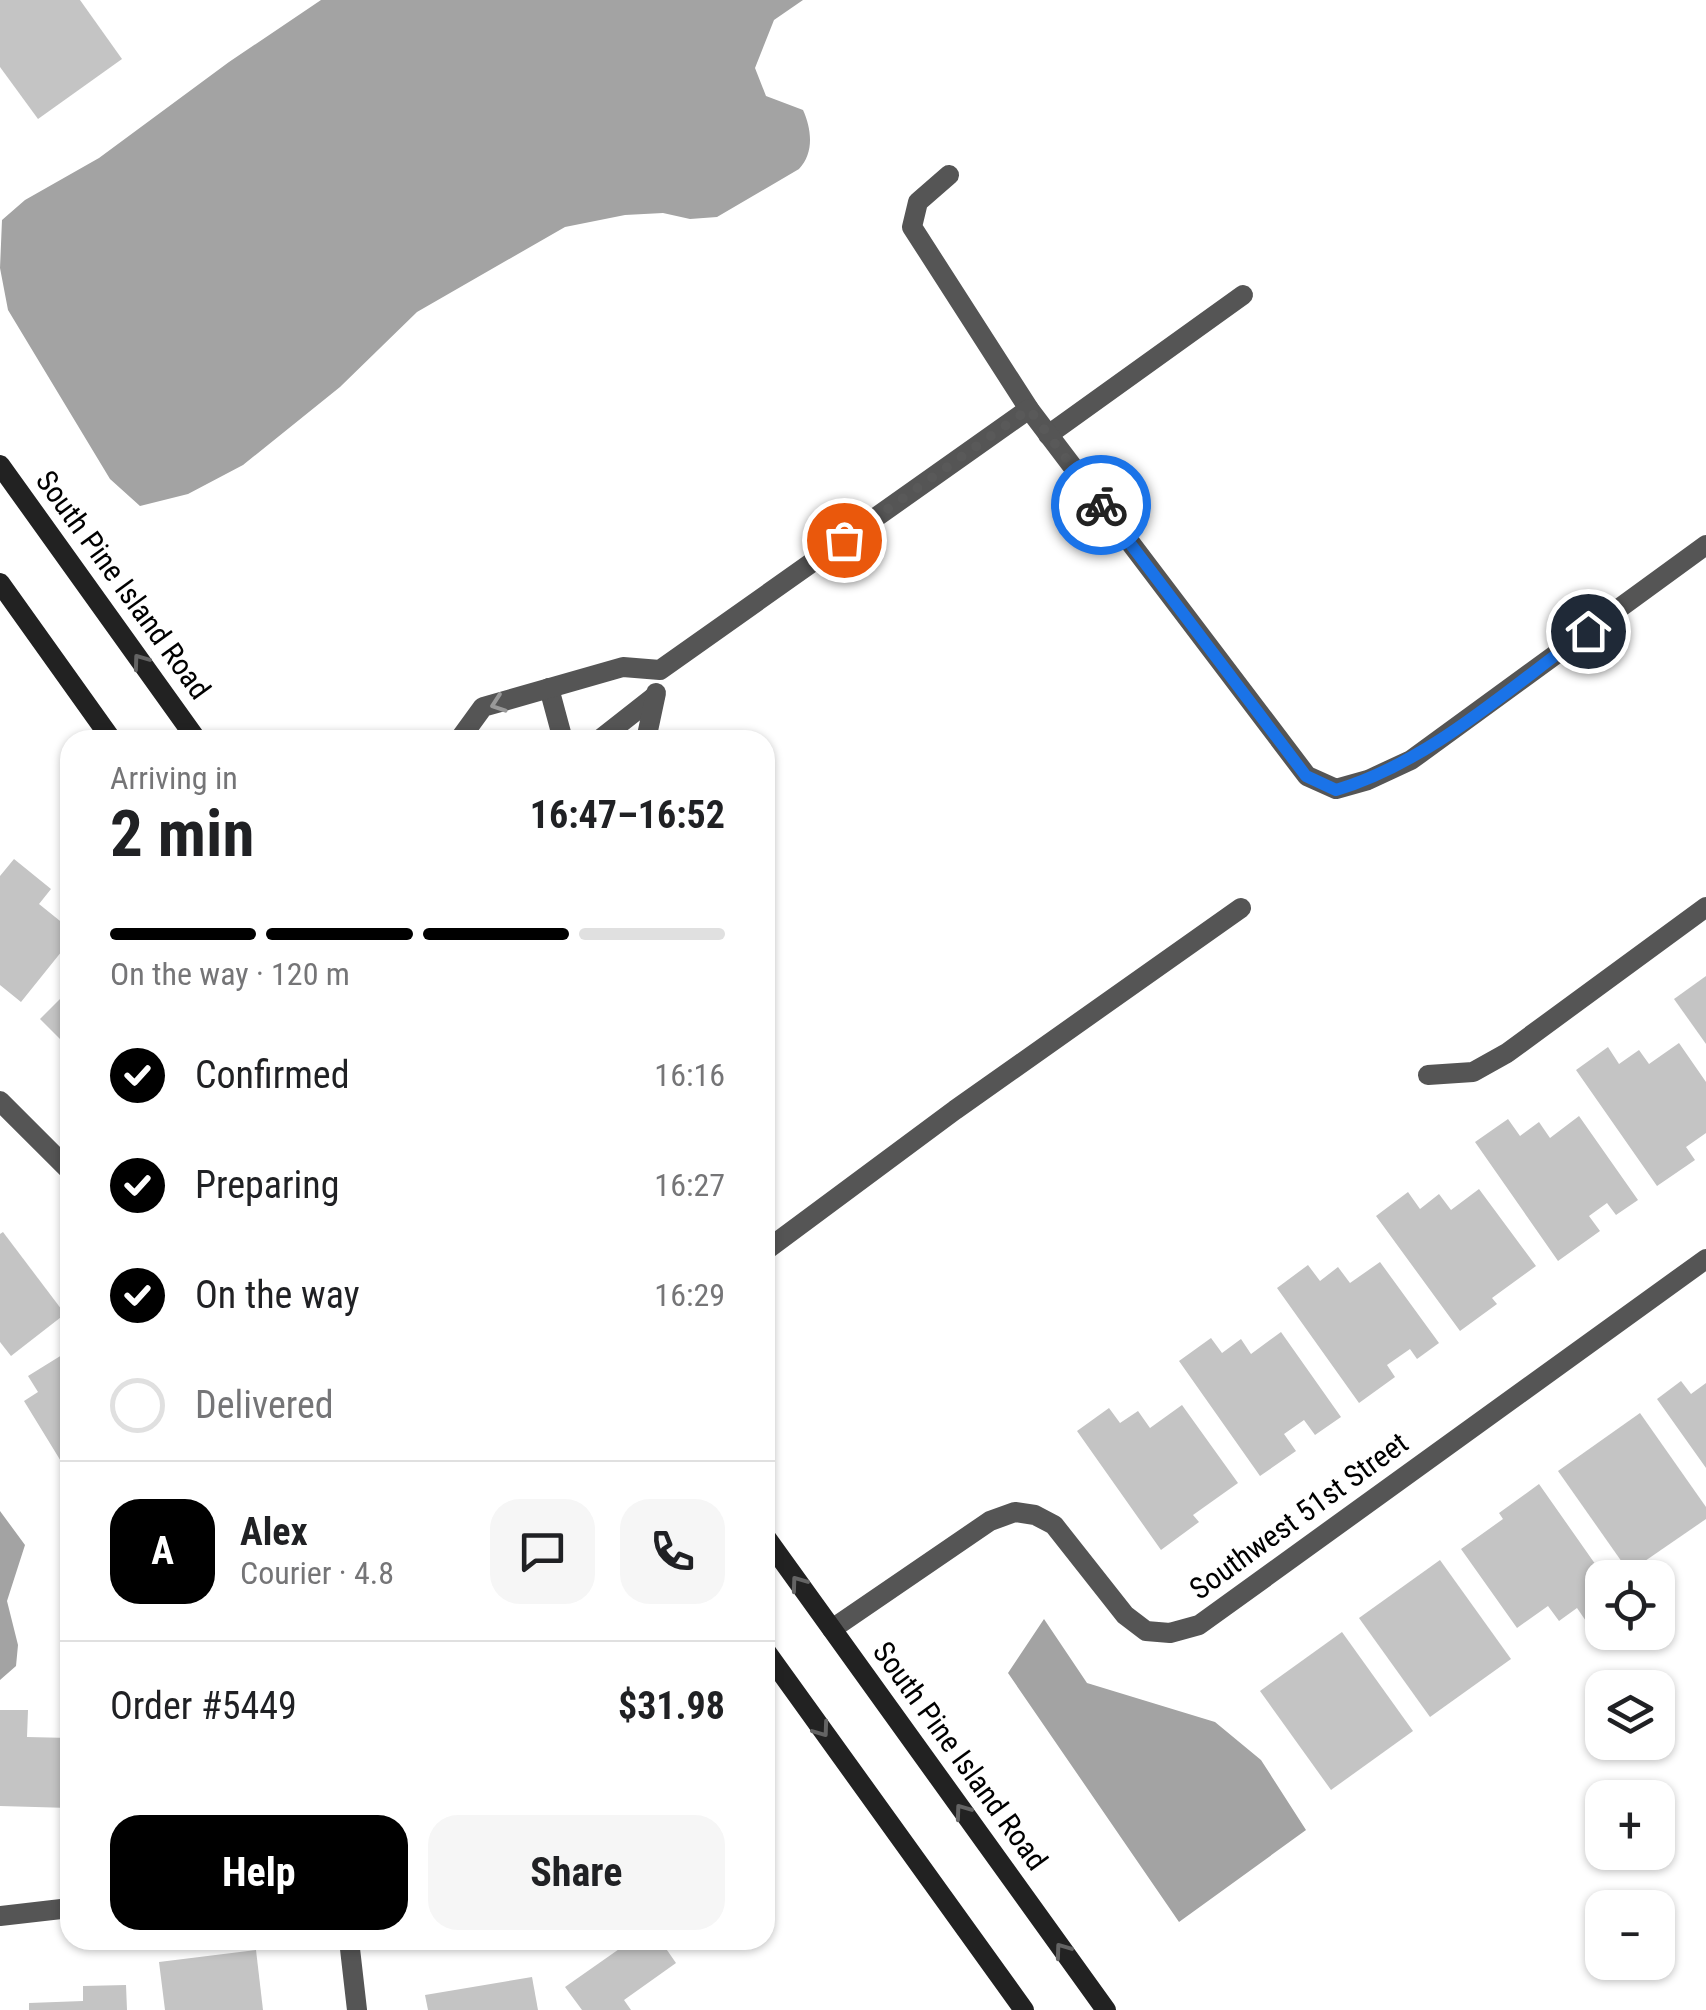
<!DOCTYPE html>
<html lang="en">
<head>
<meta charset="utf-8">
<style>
  :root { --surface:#fff; --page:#f6f6f6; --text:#202124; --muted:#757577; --line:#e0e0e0; --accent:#000 }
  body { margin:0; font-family:"Roboto Condensed",sans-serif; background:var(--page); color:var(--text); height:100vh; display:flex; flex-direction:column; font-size:38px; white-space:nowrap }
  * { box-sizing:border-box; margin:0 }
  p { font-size:32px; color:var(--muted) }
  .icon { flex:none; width:55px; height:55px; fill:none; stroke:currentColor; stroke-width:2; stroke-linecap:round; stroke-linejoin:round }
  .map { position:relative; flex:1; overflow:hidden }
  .sheet { position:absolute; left:60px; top:730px; width:715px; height:1220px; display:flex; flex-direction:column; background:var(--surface); border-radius:30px; box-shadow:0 2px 8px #0004 }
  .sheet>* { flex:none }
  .controls { position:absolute; left:1585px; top:1560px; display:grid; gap:20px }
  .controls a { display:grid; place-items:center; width:90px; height:90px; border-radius:20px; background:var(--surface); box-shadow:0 2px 8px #0004; font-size:50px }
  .pin { position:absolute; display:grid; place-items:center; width:85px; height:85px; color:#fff; margin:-42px; border:5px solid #fff; border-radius:50%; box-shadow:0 2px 10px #0007 }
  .courier { position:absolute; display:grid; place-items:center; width:100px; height:100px; margin:-50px; border:8px solid #1a73e8; border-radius:50%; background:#fff; color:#222; box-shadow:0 2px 12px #0007 }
  .summary em { font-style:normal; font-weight:700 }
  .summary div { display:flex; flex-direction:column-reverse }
  .summary { display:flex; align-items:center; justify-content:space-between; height:170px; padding:0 50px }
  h1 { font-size:65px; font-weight:700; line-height:75px }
  .bar { display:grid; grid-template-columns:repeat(4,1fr); gap:15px 10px; align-content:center; height:120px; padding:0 50px }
  .bar i { height:12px; border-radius:8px; background:var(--line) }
  .bar .on { background:var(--accent) }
  .bar p { grid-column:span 4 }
  .line { display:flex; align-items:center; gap:25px; padding:0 50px; border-top:2px solid var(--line) }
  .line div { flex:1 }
  .round { display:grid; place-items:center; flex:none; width:105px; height:105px; border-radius:30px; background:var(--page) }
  ol { padding:0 50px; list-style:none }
  li { display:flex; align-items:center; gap:30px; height:110px }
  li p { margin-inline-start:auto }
  li .icon { padding:10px; border-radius:50%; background:var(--accent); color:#fff; stroke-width:4 }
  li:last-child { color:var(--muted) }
  li i { width:55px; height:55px; border:5px solid var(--line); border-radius:50% }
  .button { display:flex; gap:20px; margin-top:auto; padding:20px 50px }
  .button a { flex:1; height:115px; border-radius:30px; background:var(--accent); color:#fff; font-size:40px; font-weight:700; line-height:115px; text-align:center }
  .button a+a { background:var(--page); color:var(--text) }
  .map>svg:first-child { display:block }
  .water { fill:#a3a3a3 }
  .building { fill:#c4c4c4 }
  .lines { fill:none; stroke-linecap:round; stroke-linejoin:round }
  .service { stroke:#555; stroke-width:20 }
  .minor { stroke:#555; stroke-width:20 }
  .secondary { stroke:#222; stroke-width:20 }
  .oneway { stroke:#646464 }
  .oneway2 { stroke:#999 }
  .done { stroke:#595959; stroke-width:10; stroke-dasharray:0 18 }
  .route { stroke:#1a73e8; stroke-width:12 }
  .labels { text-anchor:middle; stroke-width:10; stroke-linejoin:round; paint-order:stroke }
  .street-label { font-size:30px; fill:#000; stroke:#fff }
</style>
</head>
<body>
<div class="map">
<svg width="1706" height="2010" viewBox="0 0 1706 2010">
  <rect width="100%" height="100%" fill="#fff"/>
  <g class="water">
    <path d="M321 0H803L774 20 755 68 766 96 803 110C812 130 814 153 799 169L717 217 690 219 663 213 625 215 565 227 417 312 340 387 243 465 188 494 140 506 110 479 8 310 0 268 2 220 25 200 99 158 229 62Z"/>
    <polygon points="0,1511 25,1545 7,1601 18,1645 16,1666 0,1680"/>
    <polygon points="1044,1619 1087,1683 1215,1722 1261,1760 1306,1830 1179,1922 1008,1673"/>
  </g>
  <g class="building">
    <polygon points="0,0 80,0 122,59 38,119 0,67"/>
    <polygon points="14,859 51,889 39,904 70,929 70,941 21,1002 0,985 0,876"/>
    <polygon points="1706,976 1706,1044 1674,999"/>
    <polygon points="70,989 70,1041 66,1045 40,1019"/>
    <polygon points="1679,1043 1706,1082 1706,1133 1686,1147 1695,1160 1657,1186 1576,1070 1608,1047 1619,1064 1639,1050 1649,1064"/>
    <polygon points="1579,1116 1638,1200 1616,1215 1607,1203 1589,1216 1600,1231 1558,1261 1475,1142 1508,1119 1520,1136 1539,1122 1550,1138"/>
    <polygon points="1479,1189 1536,1266 1492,1298 1497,1304 1460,1331 1376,1216 1408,1192 1420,1209 1439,1194 1451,1210"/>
    <polygon points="3,1232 65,1314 11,1356 0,1342 0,1234"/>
    <polygon points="1380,1262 1439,1343 1417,1359 1410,1349 1387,1365 1395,1377 1359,1403 1277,1288 1308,1265 1320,1281 1338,1267 1350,1283"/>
    <polygon points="1281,1332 1341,1417 1315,1435 1304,1420 1284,1434 1296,1451 1260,1476 1179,1361 1211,1338 1222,1353 1241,1339 1251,1354"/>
    <polygon points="70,1350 70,1476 24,1401 38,1392 28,1376"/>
    <polygon points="1681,1381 1691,1394 1706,1383 1706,1468 1657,1399"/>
    <polygon points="1182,1405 1238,1483 1193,1515 1199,1522 1161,1550 1077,1431 1109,1408 1120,1423 1138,1411 1150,1428"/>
    <polygon points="1640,1413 1706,1507 1706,1519 1629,1572 1558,1471"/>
    <polygon points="1539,1484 1605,1578 1602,1578 1602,1614 1588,1624 1577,1608 1559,1621 1548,1606 1517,1628 1461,1549 1503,1519 1499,1513"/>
    <polygon points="1440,1560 1511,1659 1430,1717 1359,1618"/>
    <polygon points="1342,1632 1413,1731 1331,1790 1260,1691"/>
    <polygon points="0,1710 28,1710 27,1737 70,1738 70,1808 0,1806"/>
    <polygon points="632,1940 660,1940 676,1963 624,2000 631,2010 582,2010 565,1987"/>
    <polygon points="256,1950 263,2010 165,2010 159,1962"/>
    <polygon points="532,1977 538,2010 428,2010 425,1995"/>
    <polygon points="126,1985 127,2010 29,2010 29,2003 83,2001 83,1986"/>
  </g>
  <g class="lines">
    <g class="service">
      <polyline points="1048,435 1243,295"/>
      <polyline points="1428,1075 1473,1072 1507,1053 1706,907"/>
      <polyline points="765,1251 955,1110 1241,908"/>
    </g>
    <g class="minor">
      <polyline points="949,175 918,202 912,227 1029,409 1307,776 1336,789 1368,780 1411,760 1706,545"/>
      <polyline points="549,688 563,740"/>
      <polyline points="459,740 483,707 623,667 660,670 1029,409"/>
      <polyline points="599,740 655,696"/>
      <polyline points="646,740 656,693"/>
      <polyline points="0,1101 70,1171"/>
      <polyline points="832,1629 990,1521 1015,1512 1035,1515 1054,1525 1125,1615 1146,1631 1170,1633 1199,1625 1706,1259"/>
      <polyline points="0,1916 70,1908"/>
      <polyline points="349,1940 357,2010"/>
    </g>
    <g class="secondary">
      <polyline points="0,465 197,740"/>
      <polyline points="0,583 112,740"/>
      <polyline points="765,1536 1106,2010"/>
      <polyline points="765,1650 1024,2010"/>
    </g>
  </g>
  <defs><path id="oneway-chevron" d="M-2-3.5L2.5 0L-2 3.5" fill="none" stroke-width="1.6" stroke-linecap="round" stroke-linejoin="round" transform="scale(2.5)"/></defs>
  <g class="oneway">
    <use href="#oneway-chevron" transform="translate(140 661) rotate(-126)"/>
    <use href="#oneway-chevron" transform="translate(798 1583) rotate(-126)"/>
    <use href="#oneway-chevron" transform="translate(822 1730) rotate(54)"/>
    <use href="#oneway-chevron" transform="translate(962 1811) rotate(-126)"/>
    <use href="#oneway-chevron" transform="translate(1062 1950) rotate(-126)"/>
  </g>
  <use class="oneway2" href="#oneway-chevron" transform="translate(498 704) rotate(161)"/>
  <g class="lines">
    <polyline class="done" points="844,540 1029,409 1101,505"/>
    <path class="route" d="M1101 505 1306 776 1336 790C1430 762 1509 688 1588 631"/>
  </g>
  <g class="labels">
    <g class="street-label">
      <text transform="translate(123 585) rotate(54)" y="10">South Pine Island Road</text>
      <text transform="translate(1299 1516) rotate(-36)" y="10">Southwest 51st Street</text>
      <text transform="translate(960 1756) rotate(54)" y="10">South Pine Island Road</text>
    </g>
  </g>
</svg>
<div class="controls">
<a><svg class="icon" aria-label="locate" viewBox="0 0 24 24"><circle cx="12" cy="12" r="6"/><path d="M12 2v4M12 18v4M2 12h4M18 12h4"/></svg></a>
<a><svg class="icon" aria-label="layers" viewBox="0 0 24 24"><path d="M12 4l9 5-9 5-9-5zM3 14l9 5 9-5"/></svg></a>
<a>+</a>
<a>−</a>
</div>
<div class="pin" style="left:844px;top:540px;background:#ea580c"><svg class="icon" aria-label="bag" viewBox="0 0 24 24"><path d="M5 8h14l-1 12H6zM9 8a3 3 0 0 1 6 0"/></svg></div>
<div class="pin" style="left:1588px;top:631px;background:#1f2937"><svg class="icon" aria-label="home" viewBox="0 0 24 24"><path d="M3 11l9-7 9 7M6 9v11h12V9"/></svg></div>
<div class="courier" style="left:1101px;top:505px"><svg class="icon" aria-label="bike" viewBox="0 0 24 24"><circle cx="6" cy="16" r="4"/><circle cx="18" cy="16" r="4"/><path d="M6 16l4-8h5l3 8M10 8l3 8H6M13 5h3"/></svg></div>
<section class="sheet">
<div class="summary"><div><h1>2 min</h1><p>Arriving in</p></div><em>16:47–16:52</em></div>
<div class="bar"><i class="on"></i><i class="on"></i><i class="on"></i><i></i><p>On the way · 120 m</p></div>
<ol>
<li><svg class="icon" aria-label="check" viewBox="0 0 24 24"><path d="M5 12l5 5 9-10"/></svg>Confirmed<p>16:16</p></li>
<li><svg class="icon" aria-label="check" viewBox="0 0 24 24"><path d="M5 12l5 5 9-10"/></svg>Preparing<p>16:27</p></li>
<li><svg class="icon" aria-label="check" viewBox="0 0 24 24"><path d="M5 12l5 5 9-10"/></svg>On the way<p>16:29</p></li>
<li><i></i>Delivered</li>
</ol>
<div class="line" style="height:180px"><b class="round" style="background:var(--accent);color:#fff">A</b><div><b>Alex</b><p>Courier · 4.8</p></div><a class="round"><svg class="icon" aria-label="chat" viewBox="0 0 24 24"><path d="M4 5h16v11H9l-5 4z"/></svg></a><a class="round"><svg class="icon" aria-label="phone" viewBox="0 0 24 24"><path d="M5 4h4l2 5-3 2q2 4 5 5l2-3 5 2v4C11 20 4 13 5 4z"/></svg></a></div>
<div class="line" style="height:130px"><div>Order #5449</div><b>$31.98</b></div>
<div class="button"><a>Help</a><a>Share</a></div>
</section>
</div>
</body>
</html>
